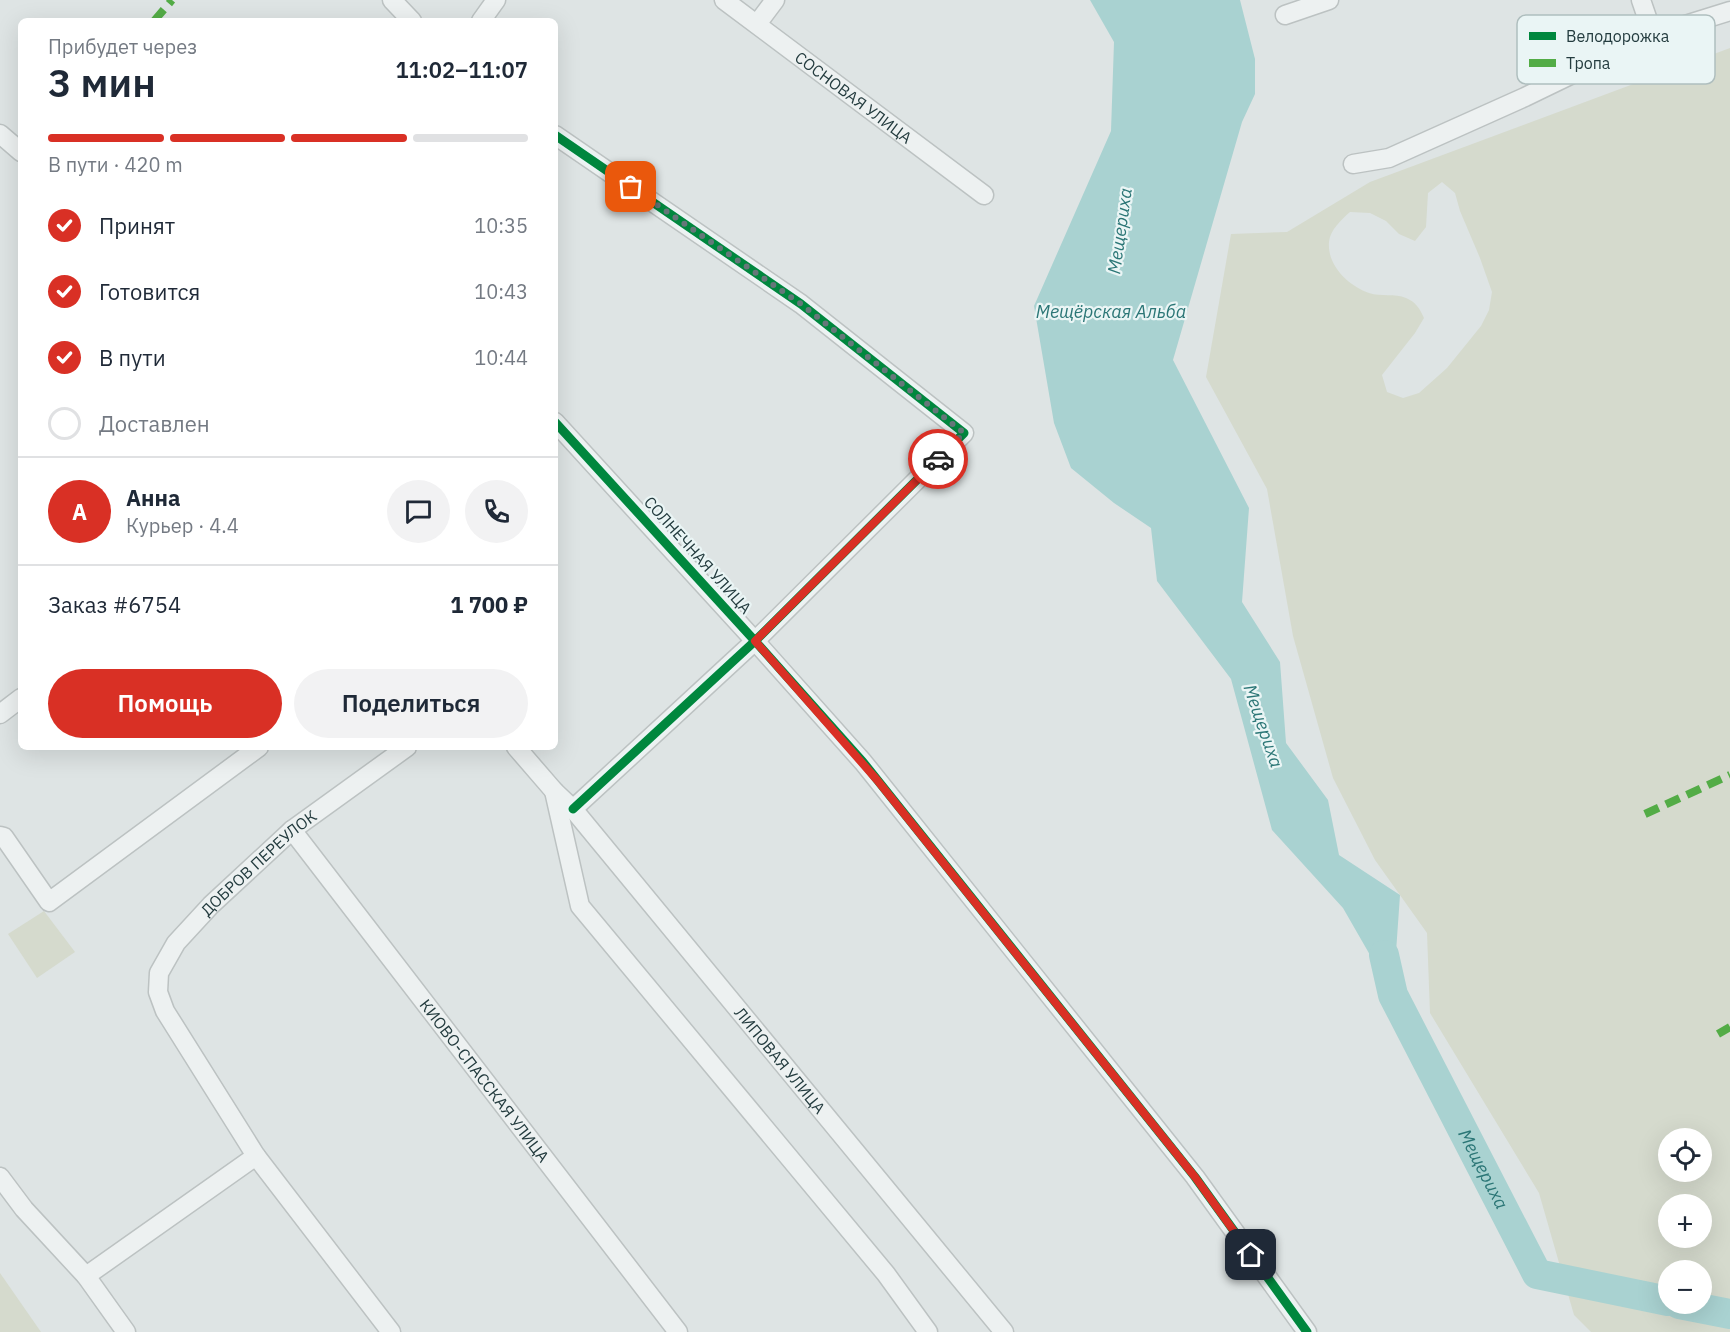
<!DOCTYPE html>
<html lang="ru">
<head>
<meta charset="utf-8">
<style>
  :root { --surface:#fff; --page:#f2f2f3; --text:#1f2937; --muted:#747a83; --line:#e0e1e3; --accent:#d93025 }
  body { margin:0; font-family:"IBM Plex Sans",sans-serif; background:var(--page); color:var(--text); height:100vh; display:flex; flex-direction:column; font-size:22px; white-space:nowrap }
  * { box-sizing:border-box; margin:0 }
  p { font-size:20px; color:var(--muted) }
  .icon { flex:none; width:33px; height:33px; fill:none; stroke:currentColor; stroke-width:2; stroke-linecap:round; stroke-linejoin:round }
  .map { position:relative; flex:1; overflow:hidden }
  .side { position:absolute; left:18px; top:18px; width:540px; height:732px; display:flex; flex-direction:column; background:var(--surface); border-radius:9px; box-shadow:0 6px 24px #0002 }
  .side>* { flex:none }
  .tools { position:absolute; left:1658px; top:1128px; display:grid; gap:12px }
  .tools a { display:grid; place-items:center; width:54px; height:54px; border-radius:50%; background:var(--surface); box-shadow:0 6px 24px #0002; font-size:30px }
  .pin { position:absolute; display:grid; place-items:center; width:51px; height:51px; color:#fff; margin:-26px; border-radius:12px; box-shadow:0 3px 9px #0006 }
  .courier { position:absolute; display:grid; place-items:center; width:60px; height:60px; margin:-30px; border:4px solid #d93025; border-radius:50%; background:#fff; color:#222; box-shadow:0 2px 8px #0007 }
  .summary em { font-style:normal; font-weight:600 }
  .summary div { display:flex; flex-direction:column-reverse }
  .summary { display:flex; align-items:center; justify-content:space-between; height:102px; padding:0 30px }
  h1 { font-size:39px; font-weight:600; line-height:45px }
  .bar { display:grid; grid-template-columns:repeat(4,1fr); gap:9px 6px; align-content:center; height:72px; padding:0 30px }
  .bar i { height:8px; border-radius:4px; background:var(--line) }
  .bar .on { background:var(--accent) }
  .bar p { grid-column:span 4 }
  .line { display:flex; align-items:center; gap:15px; padding:0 30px; border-top:2px solid var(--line) }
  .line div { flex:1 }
  .round { display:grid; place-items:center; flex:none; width:63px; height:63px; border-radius:32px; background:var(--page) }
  ol { padding:0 30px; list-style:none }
  li { display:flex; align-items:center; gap:18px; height:66px }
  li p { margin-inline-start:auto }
  li .icon { padding:6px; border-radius:50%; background:var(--accent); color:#fff; stroke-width:4 }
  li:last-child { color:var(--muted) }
  li i { width:33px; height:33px; border:3px solid var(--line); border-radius:50% }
  .primary-button { display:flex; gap:12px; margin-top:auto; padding:12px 30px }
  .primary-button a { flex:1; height:69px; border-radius:36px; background:var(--accent); color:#fff; font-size:24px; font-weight:600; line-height:69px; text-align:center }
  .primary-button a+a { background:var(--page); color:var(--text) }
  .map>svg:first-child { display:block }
  .green { fill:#d5dacd; fill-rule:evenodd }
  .water { fill:#a9d2d1 }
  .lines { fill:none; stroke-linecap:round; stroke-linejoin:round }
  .river { stroke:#a9d2d1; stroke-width:30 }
  .minor-casing { stroke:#bcc2c2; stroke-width:21 }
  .minor { stroke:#edf1f1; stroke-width:18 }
  .quiet { stroke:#53ac46; stroke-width:8; stroke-dasharray:15 8; stroke-linecap:butt }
  .cycleway-casing { stroke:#eaf5f5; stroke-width:13 }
  .cycleway { stroke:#00873e; stroke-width:9 }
  .done { stroke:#657779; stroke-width:6; stroke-dasharray:0 10.8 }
  .route { stroke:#d93025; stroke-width:8 }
  .labels { text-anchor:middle; stroke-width:4.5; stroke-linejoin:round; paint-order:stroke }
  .street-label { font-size:16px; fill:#243c3f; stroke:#eaf5f5 }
  .water-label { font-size:18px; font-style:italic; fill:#2b7676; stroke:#eaf5f5 }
  .key { fill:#eaf5f5; stroke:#afbebe; stroke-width:1.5 }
  .key-label { font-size:16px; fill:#243c3f }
</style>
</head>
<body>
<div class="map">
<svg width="1730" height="1332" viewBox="0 0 1730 1332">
  <rect width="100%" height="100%" fill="#dee4e4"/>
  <g class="green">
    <path d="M1730 48V1332H1591L1574 1315 1539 1193 1430 1013 1427 933 1375 860 1333 778 1293 636 1267 489 1206 377 1231 234 1287 232 1370 182ZM1442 182 1455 193 1460 211 1480 258 1492 292 1489 310 1481 326 1447 368 1419 393 1403 398 1387 392 1382 375 1415 333 1424 318C1420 309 1416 302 1406 298 1395 293 1381 297 1369 293 1349 286 1327 266 1329 242 1330 230 1342 219 1350 212L1370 213 1386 221 1399 234 1415 241 1426 227 1428 193ZM1668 1138H1701V1172H1668ZM1668 1204H1701V1238H1668ZM1668 1270H1701V1304H1668Z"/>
    <polygon points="44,911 75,952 37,978 8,934"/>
    <polygon points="0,1273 41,1332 0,1332"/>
  </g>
  <polygon class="water" points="1090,0 1240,0 1255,59 1255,94 1242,122 1173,360 1249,508 1242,602 1280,662 1286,743 1328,800 1339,855 1400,895 1393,995 1343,908 1272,830 1231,679 1157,581 1151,528 1114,503 1071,468 1054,423 1034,306 1111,131 1114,42"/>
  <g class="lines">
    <g class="river">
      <path id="s1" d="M1384 955 1393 995 1537 1274 1668 1301"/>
      <polyline points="1679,1304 1730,1314"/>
    </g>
    <g class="minor-casing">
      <g id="minor">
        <polyline points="392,0 412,21"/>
        <path id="s2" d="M724 0 984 195"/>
        <polyline points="1641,0 1653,35"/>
        <polyline points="1285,15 1329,0"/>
        <polyline points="481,21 496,0"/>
        <polyline points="757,24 775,0"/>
        <polyline points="0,134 21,152"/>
        <polyline points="555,135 801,304 964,433 755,641 573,809"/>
        <polyline points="1353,164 1389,158 1525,97 1653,35 1730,11"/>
        <polyline points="555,422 755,641 863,762 1195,1177 1307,1332"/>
        <polyline points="0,714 21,698"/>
        <path id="s3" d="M516 747 554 791 573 809 1004 1332"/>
        <polyline points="554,791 580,906 886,1274 928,1332"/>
        <path id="s4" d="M292 830 678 1332"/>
        <polyline points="0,836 4,837 49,902 259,747"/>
        <polyline points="0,1177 24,1209 86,1276 126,1332"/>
        <polyline points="86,1276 256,1156"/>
        <path id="s5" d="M391 1332 256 1156 165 1011 158 992 159 973 176 943 211 905 292 830 407 747"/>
      </g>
    </g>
    <use href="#minor" class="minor"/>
    <g class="quiet">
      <polyline points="154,21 172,0"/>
      <polyline points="1645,814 1730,775"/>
      <polyline points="1718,1034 1730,1027"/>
    </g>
    <g class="cycleway-casing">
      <g id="cycleway">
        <polyline points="555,135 801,304 964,433 755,641 573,809"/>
        <polyline points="555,422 755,641 863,762 1195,1177 1307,1332"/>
      </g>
    </g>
    <use href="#cycleway" class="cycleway"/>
  </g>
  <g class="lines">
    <polyline class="done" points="631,187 801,304 964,433 938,459"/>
    <polyline class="route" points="938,459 755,641 877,780 1195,1177 1251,1255"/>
  </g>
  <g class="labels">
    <g class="street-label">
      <text dy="6" stroke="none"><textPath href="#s2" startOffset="162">СОСНОВАЯ УЛИЦА</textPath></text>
      <text transform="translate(698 555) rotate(48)" y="6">СОЛНЕЧНАЯ УЛИЦА</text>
      <text dy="6" stroke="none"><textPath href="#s5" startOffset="582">ДОБРОВ ПЕРЕУЛОК</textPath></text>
      <text dy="6" stroke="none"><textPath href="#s3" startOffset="410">ЛИПОВАЯ УЛИЦА</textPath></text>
      <text dy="6" stroke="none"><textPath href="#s4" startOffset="316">КИОВО-СПАССКАЯ УЛИЦА</textPath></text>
    </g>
    <g class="water-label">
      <text transform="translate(1120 231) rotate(-82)" y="6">Мещериха</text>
      <text x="1111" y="318">Мещёрская Альба</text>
      <text transform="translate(1263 726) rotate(71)" y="6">Мещериха</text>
      <text dy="6" stroke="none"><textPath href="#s1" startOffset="237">Мещериха</textPath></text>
    </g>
  </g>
  <rect x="1517" y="15" width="198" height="69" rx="9" class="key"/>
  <rect x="1529" y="32" width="27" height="8" fill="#00873e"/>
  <rect x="1529" y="59" width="27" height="8" fill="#53ac46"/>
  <g class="key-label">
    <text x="1566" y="42">Велодорожка</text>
    <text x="1566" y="69">Тропа</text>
  </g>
</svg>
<div class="tools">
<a><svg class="icon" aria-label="locate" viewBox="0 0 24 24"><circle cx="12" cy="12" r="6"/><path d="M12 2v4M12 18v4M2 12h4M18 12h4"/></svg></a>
<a>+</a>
<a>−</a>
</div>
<div class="pin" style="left:631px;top:187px;background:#ea580c"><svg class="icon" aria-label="bag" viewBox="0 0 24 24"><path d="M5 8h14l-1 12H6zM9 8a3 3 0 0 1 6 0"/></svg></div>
<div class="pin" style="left:1251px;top:1255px;background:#1f2937"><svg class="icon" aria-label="home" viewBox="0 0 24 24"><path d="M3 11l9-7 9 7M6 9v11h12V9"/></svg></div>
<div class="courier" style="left:938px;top:459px"><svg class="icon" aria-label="car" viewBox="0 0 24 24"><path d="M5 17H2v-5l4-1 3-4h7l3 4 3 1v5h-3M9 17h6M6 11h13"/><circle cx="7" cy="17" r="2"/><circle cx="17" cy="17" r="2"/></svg></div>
<section class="side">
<div class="summary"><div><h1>3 мин</h1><p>Прибудет через</p></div><em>11:02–11:07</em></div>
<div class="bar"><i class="on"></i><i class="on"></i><i class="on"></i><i></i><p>В пути · 420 m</p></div>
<ol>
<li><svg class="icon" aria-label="check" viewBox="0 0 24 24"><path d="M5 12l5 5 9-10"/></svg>Принят<p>10:35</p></li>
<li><svg class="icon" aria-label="check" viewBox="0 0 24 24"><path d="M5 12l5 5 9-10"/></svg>Готовится<p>10:43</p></li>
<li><svg class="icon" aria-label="check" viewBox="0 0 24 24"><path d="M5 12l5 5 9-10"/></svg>В пути<p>10:44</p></li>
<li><i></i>Доставлен</li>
</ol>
<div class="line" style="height:108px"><b class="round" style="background:var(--accent);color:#fff">А</b><div><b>Анна</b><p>Курьер · 4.4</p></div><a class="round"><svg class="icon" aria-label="chat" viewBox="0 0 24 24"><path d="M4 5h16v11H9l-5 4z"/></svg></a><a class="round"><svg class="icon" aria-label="phone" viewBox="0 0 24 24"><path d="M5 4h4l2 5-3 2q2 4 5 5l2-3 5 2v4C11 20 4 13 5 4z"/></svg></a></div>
<div class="line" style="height:78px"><div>Заказ #6754</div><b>1 700 ₽</b></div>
<div class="primary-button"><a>Помощь</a><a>Поделиться</a></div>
</section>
</div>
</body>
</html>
